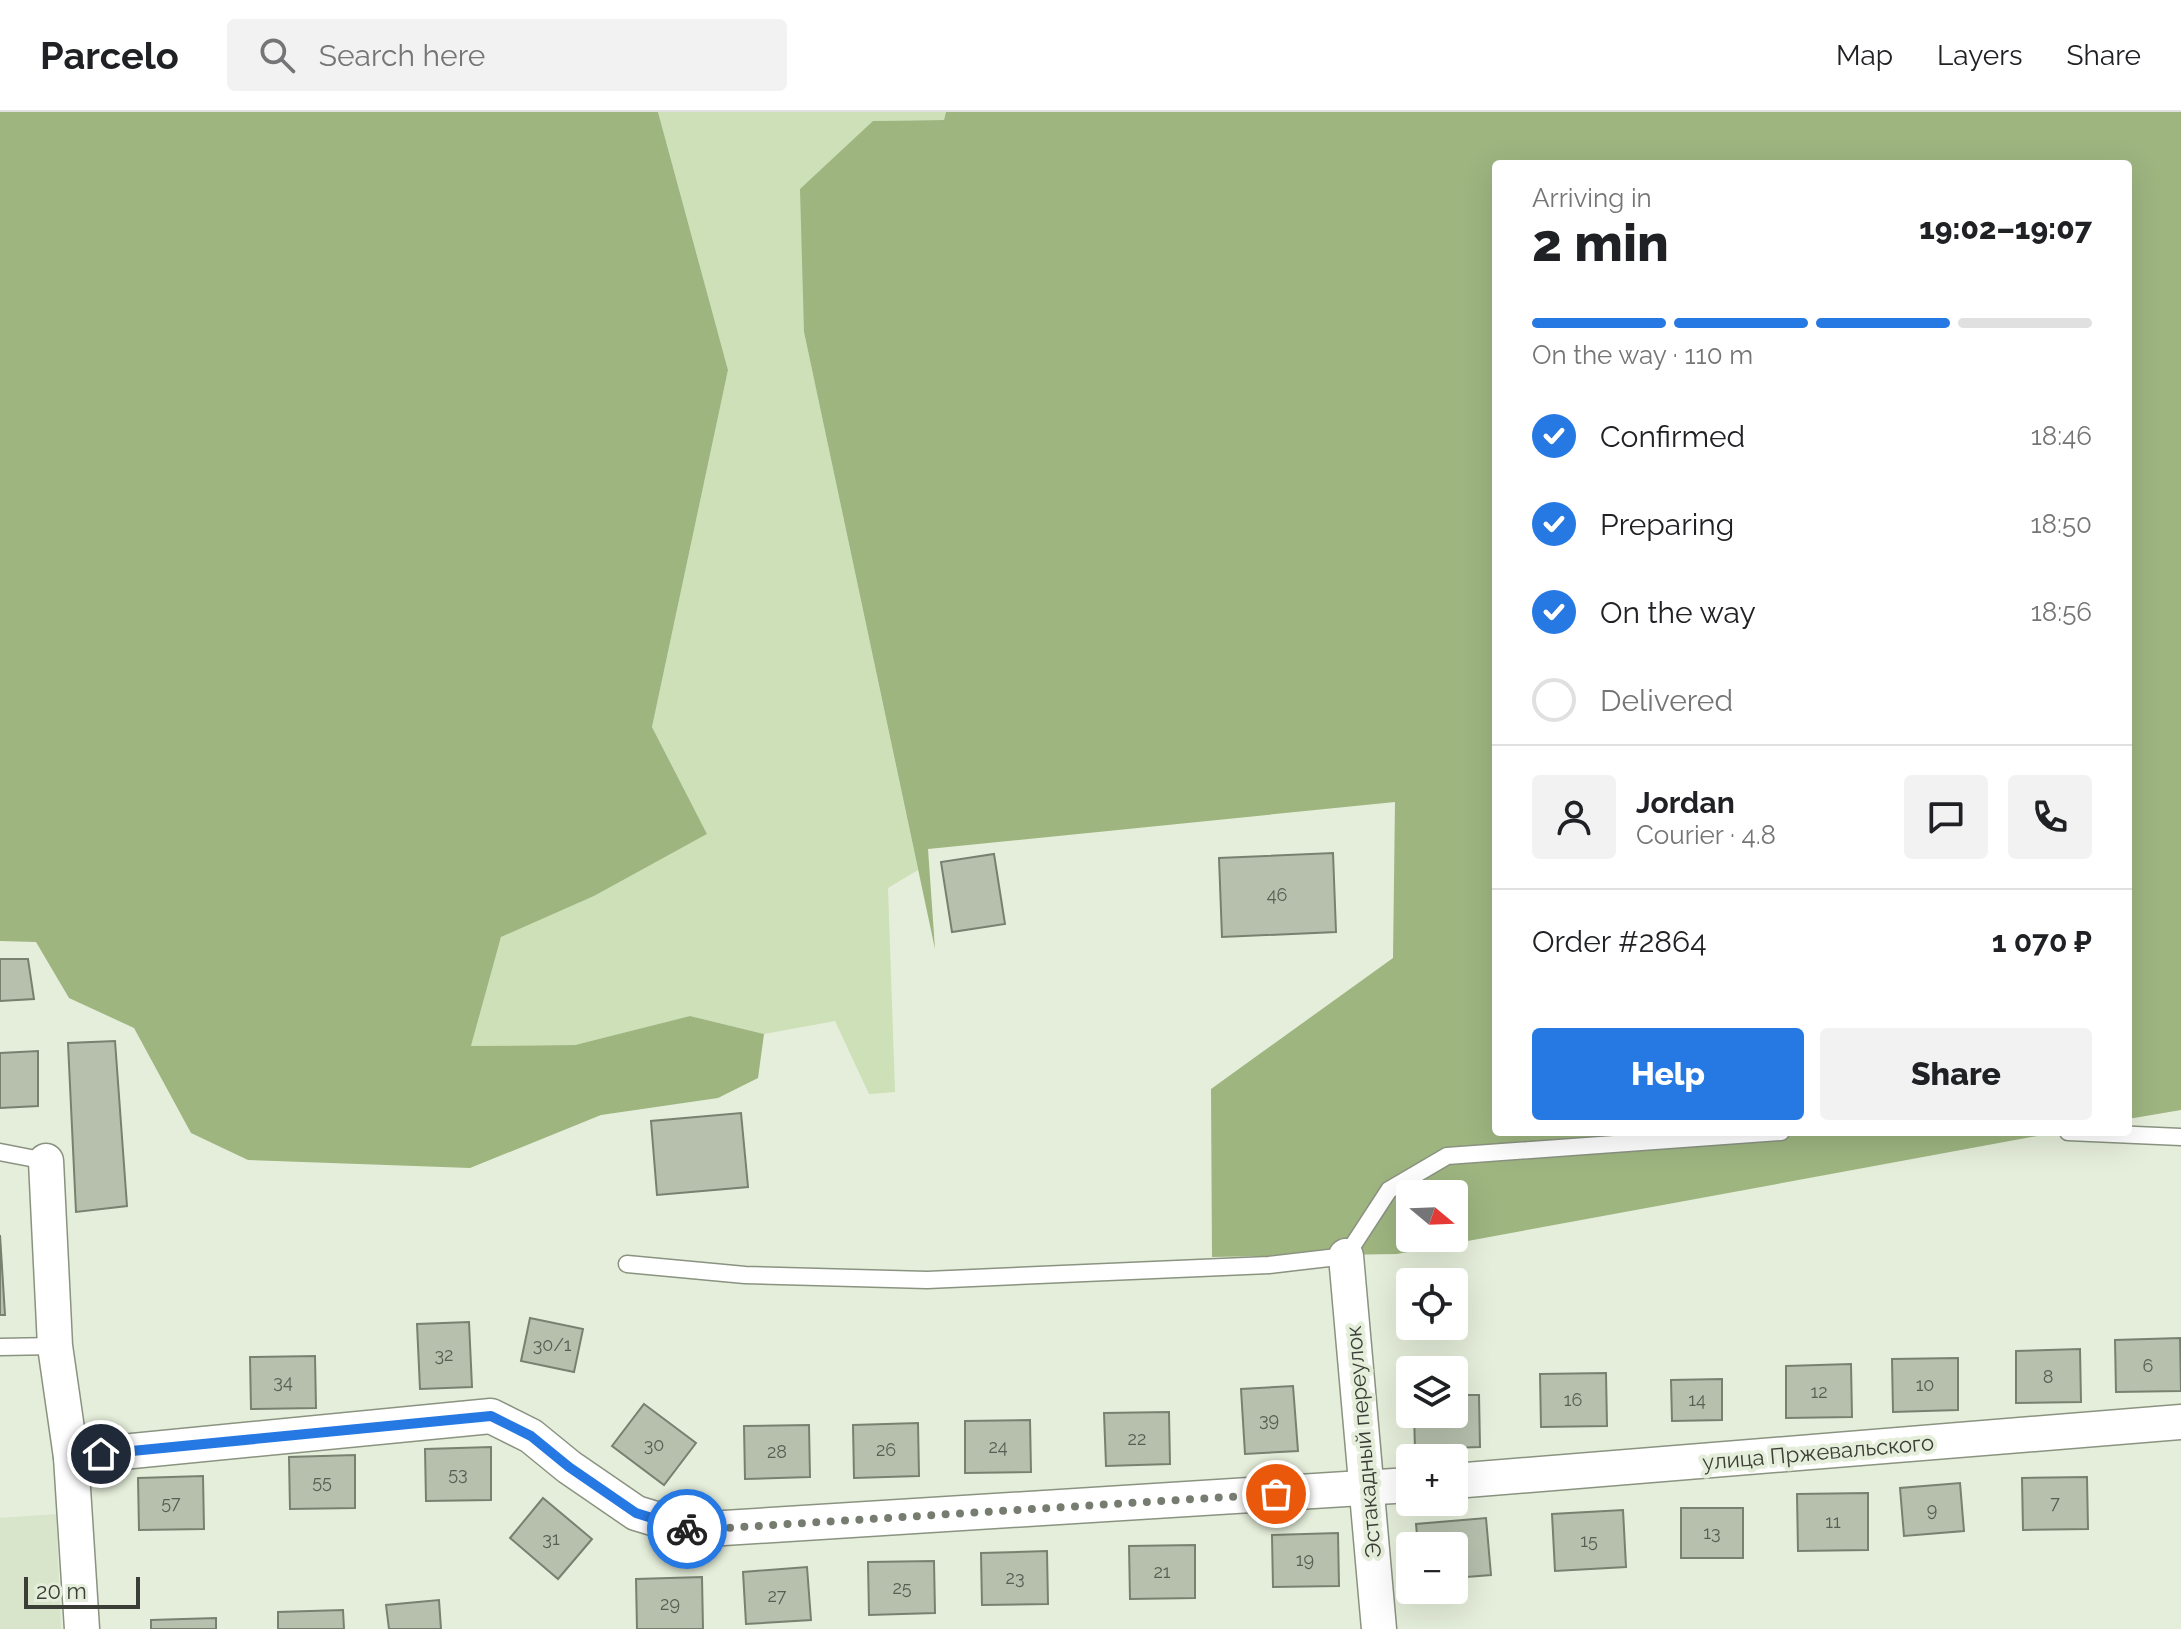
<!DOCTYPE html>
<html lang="en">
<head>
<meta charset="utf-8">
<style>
  :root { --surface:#fff; --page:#f2f2f2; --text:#202124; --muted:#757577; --line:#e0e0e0; --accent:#2678e3 }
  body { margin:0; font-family:Raleway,sans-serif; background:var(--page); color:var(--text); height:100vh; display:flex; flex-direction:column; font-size:30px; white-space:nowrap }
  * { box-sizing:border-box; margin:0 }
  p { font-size:26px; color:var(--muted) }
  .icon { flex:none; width:44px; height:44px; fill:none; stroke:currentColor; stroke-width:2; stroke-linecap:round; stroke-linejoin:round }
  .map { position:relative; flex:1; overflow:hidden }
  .side { position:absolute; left:1492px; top:48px; width:640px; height:976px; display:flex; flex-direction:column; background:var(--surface); border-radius:8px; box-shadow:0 8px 32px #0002 }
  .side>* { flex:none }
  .needle { width:52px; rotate:109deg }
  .buttons { position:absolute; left:1396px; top:1068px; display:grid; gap:16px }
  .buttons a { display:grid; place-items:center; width:72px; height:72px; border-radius:8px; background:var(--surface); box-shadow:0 8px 32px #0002; font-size:40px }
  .scale { position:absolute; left:24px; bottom:20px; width:116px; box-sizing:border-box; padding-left:8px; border:4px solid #3a3e36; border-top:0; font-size:22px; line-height:28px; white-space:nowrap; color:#3a3e36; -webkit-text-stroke:6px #e5eeda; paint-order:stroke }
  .pin { position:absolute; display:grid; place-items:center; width:68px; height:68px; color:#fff; margin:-34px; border:4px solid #fff; border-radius:50%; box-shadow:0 2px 8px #0007 }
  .courier { position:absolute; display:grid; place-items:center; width:80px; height:80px; margin:-40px; border:6px solid #2678e3; border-radius:50%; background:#fff; color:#222; box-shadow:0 2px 10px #0007 }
  .summary em { font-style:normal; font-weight:800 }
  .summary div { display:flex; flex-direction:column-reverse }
  .summary { display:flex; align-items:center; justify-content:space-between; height:136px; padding:0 40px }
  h1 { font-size:52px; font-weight:800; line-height:60px }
  .bar { display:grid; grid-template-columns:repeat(4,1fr); gap:12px 8px; align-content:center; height:96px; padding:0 40px }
  .bar i { height:10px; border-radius:6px; background:var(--line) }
  .bar .current { background:var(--accent) }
  .bar p { grid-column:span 4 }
  .line { display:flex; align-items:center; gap:20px; padding:0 40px; border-top:2px solid var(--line) }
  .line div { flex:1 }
  .round { display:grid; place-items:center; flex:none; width:84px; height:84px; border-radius:8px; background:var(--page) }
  ol { padding:0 40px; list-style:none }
  li { display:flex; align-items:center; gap:24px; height:88px }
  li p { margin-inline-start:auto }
  li .icon { padding:8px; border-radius:50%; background:var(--accent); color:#fff; stroke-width:4 }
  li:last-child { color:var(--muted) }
  li i { width:44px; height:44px; border:4px solid var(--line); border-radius:50% }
  .primary-button { display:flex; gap:16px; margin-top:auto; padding:16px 40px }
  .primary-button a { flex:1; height:92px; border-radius:8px; background:var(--accent); color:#fff; font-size:32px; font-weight:800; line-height:92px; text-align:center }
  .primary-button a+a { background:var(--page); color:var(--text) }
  header { display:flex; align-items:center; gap:48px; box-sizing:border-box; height:112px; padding:0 40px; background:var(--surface); border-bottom:2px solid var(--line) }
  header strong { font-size:38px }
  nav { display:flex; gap:44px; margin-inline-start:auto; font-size:28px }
  .search { width:560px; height:72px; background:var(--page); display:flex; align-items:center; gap:20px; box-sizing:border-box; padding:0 28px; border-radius:8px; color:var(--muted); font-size:30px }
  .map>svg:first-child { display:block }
  .built { fill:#d8e5ca }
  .green { fill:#cde0b7 }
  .forest { fill:#9eb580; fill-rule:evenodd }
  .building { fill:#b7c0ad; stroke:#78816f; stroke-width:2 }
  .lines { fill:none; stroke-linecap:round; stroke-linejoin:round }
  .lane-casing { stroke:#8a9380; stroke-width:19 }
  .street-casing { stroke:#8a9380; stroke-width:37 }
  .lane { stroke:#fff; stroke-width:16 }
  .street { stroke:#fff; stroke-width:34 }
  .done { stroke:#767c6f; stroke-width:8; stroke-dasharray:0 14.4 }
  .route { stroke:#2678e3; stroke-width:10 }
  .labels { text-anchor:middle; stroke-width:8; stroke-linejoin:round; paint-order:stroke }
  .number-label { font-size:18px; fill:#595e54 }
  .street-label { font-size:22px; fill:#3a3e36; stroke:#e5eeda }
</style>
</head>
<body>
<header>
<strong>Parcelo</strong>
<div class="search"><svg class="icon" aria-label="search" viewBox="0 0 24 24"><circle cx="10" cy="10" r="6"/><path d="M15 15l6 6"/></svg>Search here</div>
<nav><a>Map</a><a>Layers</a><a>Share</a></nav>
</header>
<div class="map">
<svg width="2181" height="1517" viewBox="0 0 2181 1517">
  <rect width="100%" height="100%" fill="#e5eeda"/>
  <polygon class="built" points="56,1402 61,1517 0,1517 0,1406"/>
  <polygon class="green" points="658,0 946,0 944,8 873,9 804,220 918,758 888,776 895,980 869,982 835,909 764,922 690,904 575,933 471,934 501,825 594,784 707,722 652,615 728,258"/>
  <g class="forest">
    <polygon points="0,0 658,0 728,258 652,615 707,722 594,784 501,825 471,934 575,933 690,904 764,922 758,966 718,986 601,1003 470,1056 248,1048 191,1021 134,916 69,886 36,830 0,829"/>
    <path d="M946 0H2181V998L2128 1007V52H1496V1020H2059L1397 1142 1212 1145 1211 977 1393 846 1395 690 928 737 935 837 804 220 800 77 873 9 944 8ZM1410 1082H1454V1126H1410Z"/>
  </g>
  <g class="building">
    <polygon points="1333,741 1336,820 1222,825 1219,746"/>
    <polygon points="994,742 1005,812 952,820 941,750"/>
    <polygon points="0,847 28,847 34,887 0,889"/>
    <polygon points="115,929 127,1094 76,1100 68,931"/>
    <polygon points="38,939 38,994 0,996 0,941"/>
    <polygon points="741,1001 748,1075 657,1083 651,1009"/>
    <polygon points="0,1123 5,1203 0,1203"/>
    <polygon points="530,1206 583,1217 574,1260 521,1249"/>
    <polygon points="469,1210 472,1275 420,1277 417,1212"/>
    <polygon points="2180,1226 2181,1279 2116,1280 2115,1228"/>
    <polygon points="2080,1237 2081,1290 2016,1291 2016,1239"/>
    <polygon points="315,1244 316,1296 251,1297 250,1245"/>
    <polygon points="1958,1246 1958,1298 1893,1300 1892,1247"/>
    <polygon points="1851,1252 1852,1305 1786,1306 1786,1254"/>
    <polygon points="1606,1261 1607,1314 1541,1315 1540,1262"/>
    <polygon points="1722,1267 1722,1308 1672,1309 1671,1268"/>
    <polygon points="1293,1274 1298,1339 1245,1342 1241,1277"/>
    <polygon points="1454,1283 1479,1283 1480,1335 1415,1337 1414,1302 1454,1302"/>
    <polygon points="644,1292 696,1331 664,1373 612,1334"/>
    <polygon points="1169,1300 1170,1352 1106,1354 1104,1301"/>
    <polygon points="1030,1308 1031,1360 965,1361 965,1309"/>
    <polygon points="918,1311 919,1364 854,1366 853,1313"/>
    <polygon points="809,1313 810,1365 745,1367 744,1314"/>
    <polygon points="491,1335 491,1388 426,1389 425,1337"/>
    <polygon points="355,1343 355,1396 290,1397 289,1345"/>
    <polygon points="203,1364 204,1417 139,1418 138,1366"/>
    <polygon points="2087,1365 2088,1417 2023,1418 2022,1366"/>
    <polygon points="1960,1371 1964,1419 1904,1424 1900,1376"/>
    <polygon points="1868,1381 1868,1438 1798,1439 1797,1382"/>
    <polygon points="543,1386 592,1427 558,1467 510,1426"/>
    <rect x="1681" y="1396" width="62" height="50"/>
    <polygon points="1623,1398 1626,1455 1555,1459 1552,1402"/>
    <polygon points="1486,1406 1491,1463 1454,1466 1454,1434 1418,1434 1416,1412"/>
    <polygon points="1338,1421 1339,1474 1273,1475 1272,1423"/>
    <polygon points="1195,1433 1195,1486 1130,1487 1129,1434"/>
    <polygon points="1047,1439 1048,1492 982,1493 981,1441"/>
    <polygon points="934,1449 935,1501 869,1503 868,1450"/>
    <polygon points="807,1455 811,1508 746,1512 743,1460"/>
    <polygon points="702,1465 703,1517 637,1517 636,1467"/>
    <polygon points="439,1488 441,1517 389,1517 386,1493"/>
    <polygon points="343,1498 344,1517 278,1517 278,1500"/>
    <polygon points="216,1506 216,1517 151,1517 151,1508"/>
  </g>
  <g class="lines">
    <g class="lane-casing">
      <g id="lane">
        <polyline points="2068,1020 2181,1025"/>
        <polyline points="0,1040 46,1049"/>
        <polyline points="627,1152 745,1163 927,1168 1269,1153 1346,1144 1389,1078 1447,1044 1781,1020"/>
        <polyline points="0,1235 55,1234"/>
      </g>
    </g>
    <g class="street-casing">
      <g id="street">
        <polyline points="46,1049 55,1234 71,1345 82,1517"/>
        <polyline points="1346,1144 1379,1517"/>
        <polyline points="71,1345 491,1304 531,1324 569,1355 636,1401 692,1418 1410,1373"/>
        <polyline points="1454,1369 2181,1310"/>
      </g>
    </g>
    <use href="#lane" class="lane"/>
    <use href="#street" class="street"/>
  </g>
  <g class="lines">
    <polyline class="done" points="687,1417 692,1418 1276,1382"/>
    <polyline class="route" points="101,1342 491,1304 531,1324 569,1355 636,1401 687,1417"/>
  </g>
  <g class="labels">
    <g class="number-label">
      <text x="1277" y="789">46</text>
      <text x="552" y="1239">30/1</text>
      <text x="444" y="1249">32</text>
      <text x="2148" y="1260">6</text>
      <text x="2048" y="1271">8</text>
      <text x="283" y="1276">34</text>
      <text x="1925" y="1279">10</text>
      <text x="1819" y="1286">12</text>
      <text x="1573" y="1294">16</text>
      <text x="1697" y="1294">14</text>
      <text x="1269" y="1314">39</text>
      <text x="1137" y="1333">22</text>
      <text x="654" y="1339">30</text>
      <text x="998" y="1341">24</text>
      <text x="886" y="1344">26</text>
      <text x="777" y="1346">28</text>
      <text x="458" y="1368">53</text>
      <text x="322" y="1376">55</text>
      <text x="171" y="1397">57</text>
      <text x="2055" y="1397">7</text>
      <text x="1932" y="1404">9</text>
      <text x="1833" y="1416">11</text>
      <text x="1712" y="1427">13</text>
      <text x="551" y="1433">31</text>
      <text x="1589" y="1435">15</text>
      <text x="1305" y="1454">19</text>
      <text x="1162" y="1466">21</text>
      <text x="1015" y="1472">23</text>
      <text x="902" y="1482">25</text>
      <text x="777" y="1490">27</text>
      <text x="670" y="1498">29</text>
    </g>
    <g class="street-label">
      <text transform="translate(1363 1330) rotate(-95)" y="8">Эстакадный переулок</text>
      <text transform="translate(1818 1340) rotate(-5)" y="8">улица Пржевальского</text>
    </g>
  </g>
</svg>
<div class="buttons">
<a><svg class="needle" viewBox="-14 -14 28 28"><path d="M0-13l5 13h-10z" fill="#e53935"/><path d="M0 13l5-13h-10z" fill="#757577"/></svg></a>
<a><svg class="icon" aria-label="locate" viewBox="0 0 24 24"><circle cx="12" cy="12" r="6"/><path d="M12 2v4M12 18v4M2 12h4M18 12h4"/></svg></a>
<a><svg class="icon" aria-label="layers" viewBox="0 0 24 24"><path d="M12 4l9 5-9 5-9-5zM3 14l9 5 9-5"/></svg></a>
<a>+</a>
<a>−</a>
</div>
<div class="scale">20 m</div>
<div class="pin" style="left:1276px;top:1382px;background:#ea580c"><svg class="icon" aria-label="bag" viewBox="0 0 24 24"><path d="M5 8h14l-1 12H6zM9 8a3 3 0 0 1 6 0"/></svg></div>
<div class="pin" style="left:101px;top:1342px;background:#1f2937"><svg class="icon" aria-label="home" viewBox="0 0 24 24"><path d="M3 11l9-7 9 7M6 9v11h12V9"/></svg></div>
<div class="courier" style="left:687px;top:1417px"><svg class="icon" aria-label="bike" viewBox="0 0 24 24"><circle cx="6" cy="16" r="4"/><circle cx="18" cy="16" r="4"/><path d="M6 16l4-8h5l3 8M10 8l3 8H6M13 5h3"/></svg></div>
<section class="side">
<div class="summary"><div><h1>2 min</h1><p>Arriving in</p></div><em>19:02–19:07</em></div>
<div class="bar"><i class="current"></i><i class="current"></i><i class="current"></i><i></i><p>On the way · 110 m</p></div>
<ol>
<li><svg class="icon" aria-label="check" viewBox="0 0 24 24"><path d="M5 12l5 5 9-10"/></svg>Confirmed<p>18:46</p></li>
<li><svg class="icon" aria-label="check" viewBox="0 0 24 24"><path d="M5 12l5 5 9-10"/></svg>Preparing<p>18:50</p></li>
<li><svg class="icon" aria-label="check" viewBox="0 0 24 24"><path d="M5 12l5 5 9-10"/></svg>On the way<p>18:56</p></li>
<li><i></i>Delivered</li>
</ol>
<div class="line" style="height:144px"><a class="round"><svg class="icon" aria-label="person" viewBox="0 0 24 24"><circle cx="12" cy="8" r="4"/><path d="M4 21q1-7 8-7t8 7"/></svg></a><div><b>Jordan</b><p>Courier · 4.8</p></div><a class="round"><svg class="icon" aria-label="chat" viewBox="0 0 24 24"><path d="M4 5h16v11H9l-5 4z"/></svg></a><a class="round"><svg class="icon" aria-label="phone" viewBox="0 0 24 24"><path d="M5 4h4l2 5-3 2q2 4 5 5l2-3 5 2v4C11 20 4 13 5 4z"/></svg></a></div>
<div class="line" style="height:104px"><div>Order #2864</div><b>1 070 ₽</b></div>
<div class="primary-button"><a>Help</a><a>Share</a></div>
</section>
</div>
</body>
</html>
